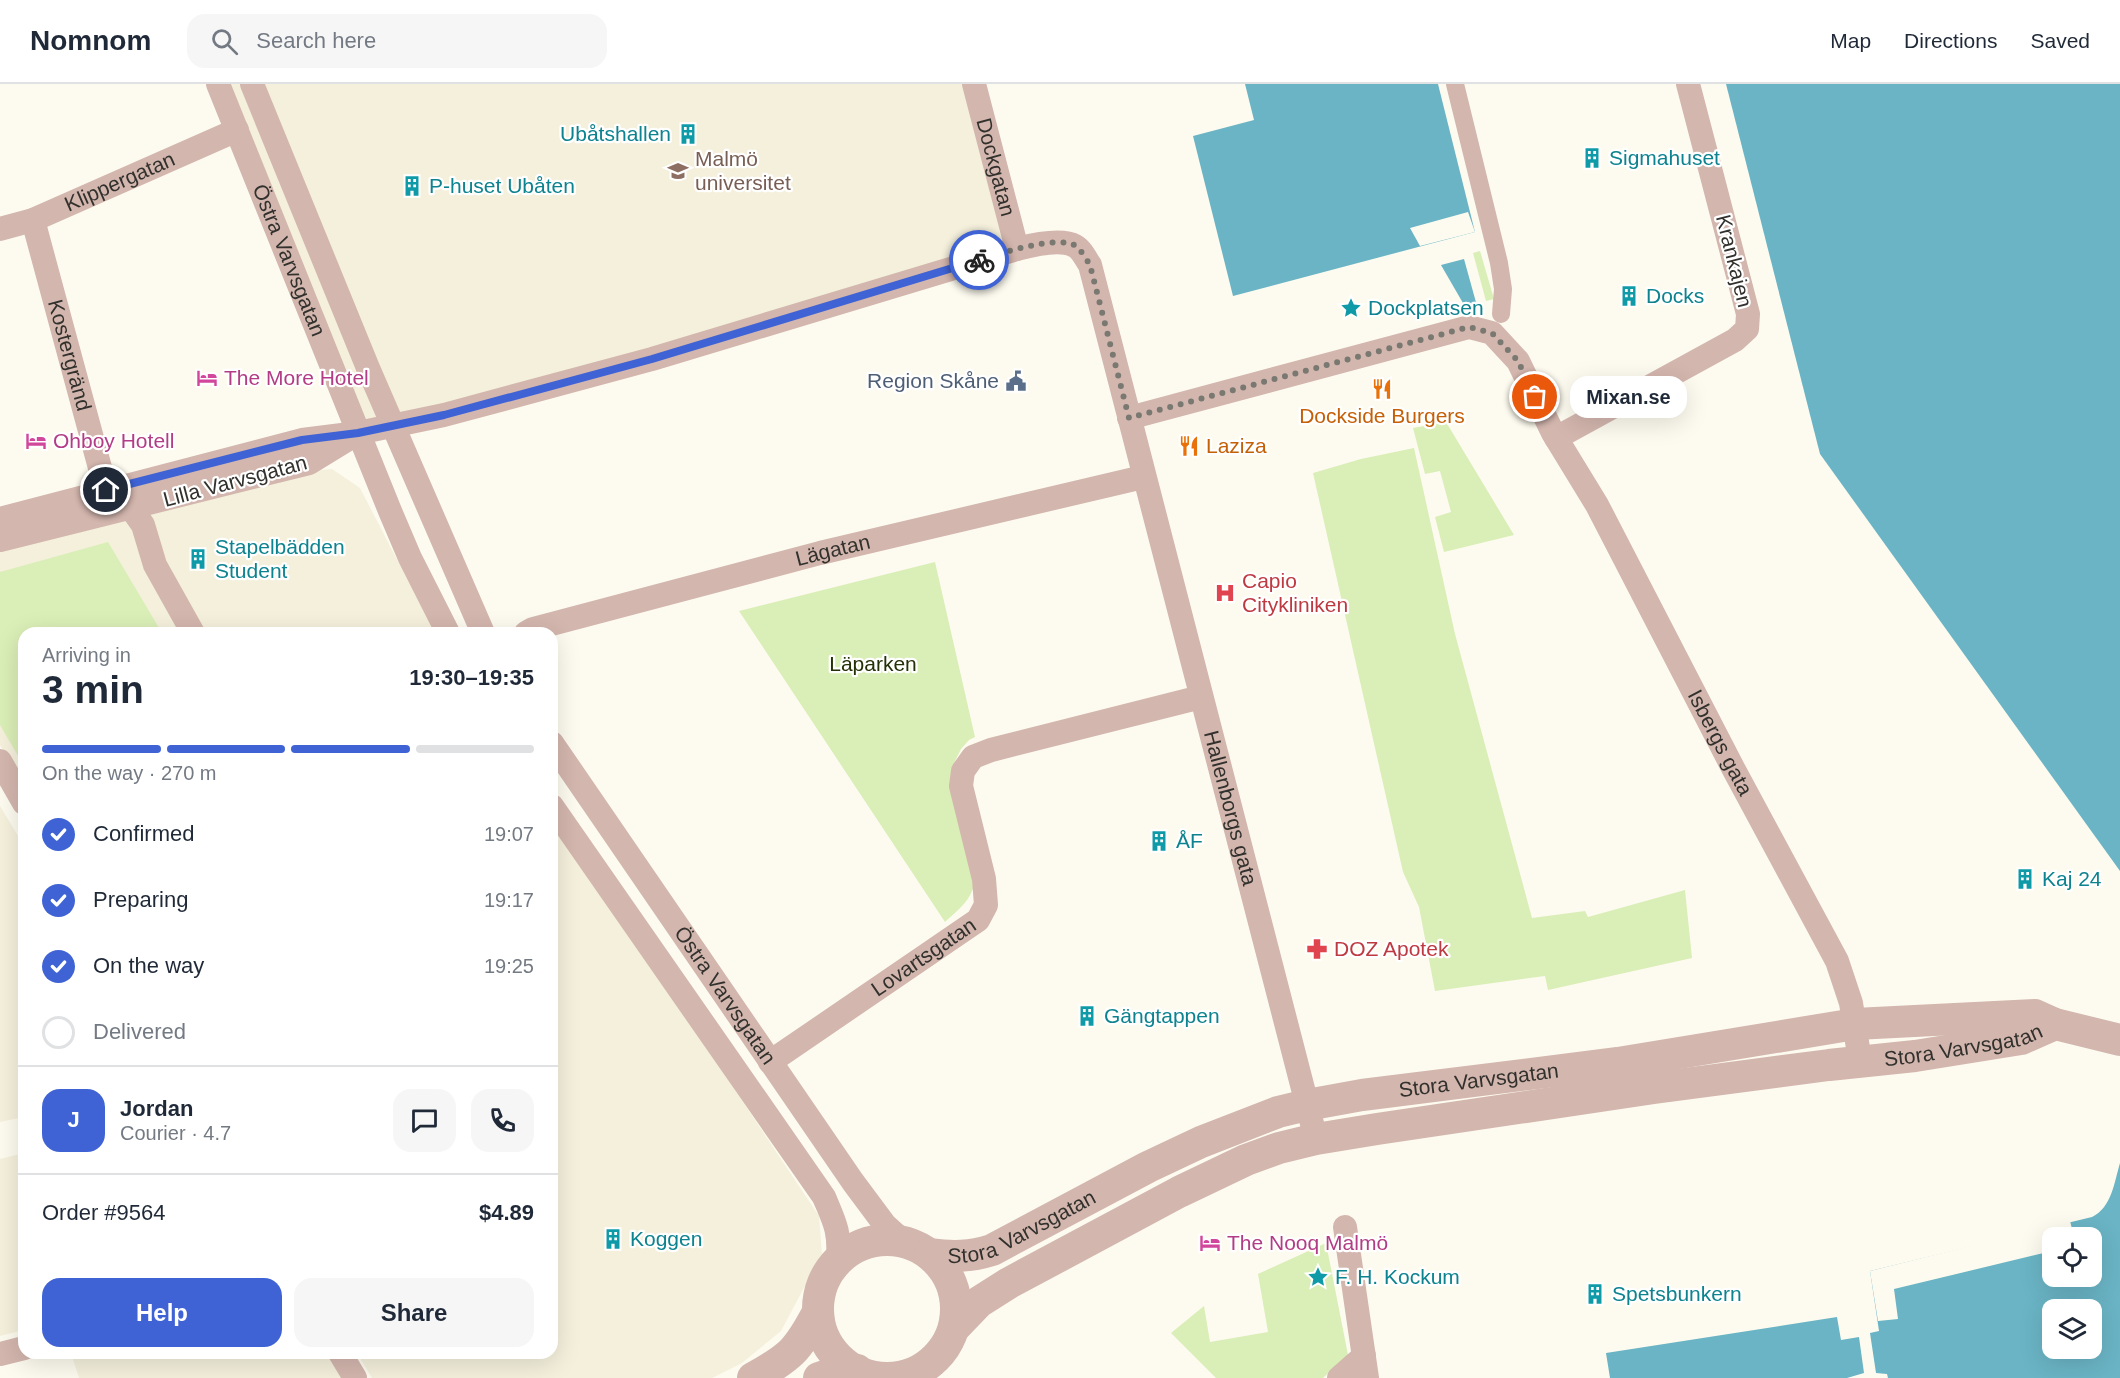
<!DOCTYPE html>
<html lang="en">
<head>
<meta charset="utf-8">
<style>
  :root { --surface:#fff; --page:#f6f6f7; --text:#1f2937; --muted:#747a83; --line:#e0e1e3; --accent:#3f63d5 }
  body { margin:0; font-family:Helvetica,sans-serif; background:var(--page); color:var(--text); height:100vh; display:flex; flex-direction:column; font-size:22px; white-space:nowrap }
  * { box-sizing:border-box; margin:0 }
  p { font-size:20px; color:var(--muted) }
  .icon { flex:none; width:33px; height:33px; fill:none; stroke:currentColor; stroke-width:2; stroke-linecap:round; stroke-linejoin:round }
  .map { position:relative; flex:1; overflow:hidden }
  .panel { position:absolute; left:18px; top:543px; width:540px; height:732px; display:flex; flex-direction:column; background:var(--surface); border-radius:18px; box-shadow:0 6px 24px #0002 }
  .panel>* { flex:none }
  .fabs { position:absolute; left:2042px; top:1143px; display:grid; gap:12px }
  .fabs a { display:grid; place-items:center; width:60px; height:60px; border-radius:12px; background:var(--surface); box-shadow:0 6px 24px #0002; font-size:30px }
  .pin { position:absolute; display:grid; place-items:center; width:51px; height:51px; color:#fff; margin:-26px; border:3px solid #fff; border-radius:50%; box-shadow:0 2px 6px #0007 }
  .courier { position:absolute; display:grid; place-items:center; width:60px; height:60px; margin:-30px; border:4px solid #3f63d5; border-radius:50%; background:#fff; color:#222; box-shadow:0 2px 8px #0007 }
  .bubble { position:absolute; height:42px; border-radius:18px; background:var(--surface); box-shadow:0 6px 24px #0002; font-size:20px; font-weight:800; line-height:42px; text-align:center }
  .head em { font-style:normal; font-weight:800 }
  .head div { display:flex; flex-direction:column-reverse }
  .head { display:flex; align-items:center; justify-content:space-between; height:102px; padding:0 24px }
  h1 { font-size:39px; font-weight:800; line-height:45px }
  .bar { display:grid; grid-template-columns:repeat(4,1fr); gap:9px 6px; align-content:center; height:72px; padding:0 24px }
  .bar i { height:8px; border-radius:4px; background:var(--line) }
  .bar .on { background:var(--accent) }
  .bar p { grid-column:span 4 }
  .line { display:flex; align-items:center; gap:15px; padding:0 24px; border-top:2px solid var(--line) }
  .line div { flex:1 }
  .round { display:grid; place-items:center; flex:none; width:63px; height:63px; border-radius:18px; background:var(--page) }
  ol { padding:0 24px; list-style:none }
  li { display:flex; align-items:center; gap:18px; height:66px }
  li p { margin-inline-start:auto }
  li .icon { padding:6px; border-radius:50%; background:var(--accent); color:#fff; stroke-width:4 }
  li:last-child { color:var(--muted) }
  li i { width:33px; height:33px; border:3px solid var(--line); border-radius:50% }
  .button { display:flex; gap:12px; margin-top:auto; padding:12px 24px }
  .button a { flex:1; height:69px; border-radius:18px; background:var(--accent); color:#fff; font-size:24px; font-weight:800; line-height:69px; text-align:center }
  .button a+a { background:var(--page); color:var(--text) }
  header { display:flex; align-items:center; gap:36px; box-sizing:border-box; height:84px; padding:0 30px; background:var(--surface); border-bottom:2px solid var(--line) }
  header strong { font-size:28px }
  nav { display:flex; gap:33px; margin-inline-start:auto; font-size:21px }
  .search { width:420px; height:54px; background:var(--page); display:flex; align-items:center; gap:15px; box-sizing:border-box; padding:0 21px; border-radius:18px; color:var(--muted); font-size:22px }
  .map>svg:first-child { display:block }
  .built { fill:#f4f0dc }
  .green { fill:#daeeb7 }
  .water { fill:#6ab4c5; fill-rule:evenodd }
  .pier { fill:#fdfbef }
  .lines { fill:none; stroke-linecap:round; stroke-linejoin:round }
  .pedestrian { stroke:#d3b6ae; stroke-width:18 }
  .minor { stroke:#d3b6ae; stroke-width:24 }
  .tertiary { stroke:#d3b6ae; stroke-width:32 }
  .done { stroke:#797871; stroke-width:6; stroke-dasharray:0 10.8 }
  .route { stroke:#3f63d5; stroke-width:8 }
  .labels { text-anchor:middle; stroke-width:4.5; stroke-linejoin:round; paint-order:stroke }
  .culture-label { font-size:21px; fill:#0d838f; stroke:#fff; text-anchor:start }
  .education-label { font-size:21px; fill:#785e54; stroke:#fff; text-anchor:start }
  .street-label { font-size:21px; fill:#32312d; stroke:#fff }
  .hotel-label { font-size:21px; fill:#b23c85; stroke:#fff; text-anchor:start }
  .service-label { font-size:21px; fill:#4e5e75; stroke:#fff; text-anchor:end }
  .food-label { font-size:21px; fill:#c56008; stroke:#fff }
  .health-label { font-size:21px; fill:#be3a42; stroke:#fff; text-anchor:start }
  .park-label { font-size:21px; fill:#243006; stroke:#fff }
</style>
</head>
<body>
<header>
<strong>Nomnom</strong>
<div class="search"><svg class="icon" aria-label="search" viewBox="0 0 24 24"><circle cx="10" cy="10" r="6"/><path d="M15 15l6 6"/></svg>Search here</div>
<nav><a>Map</a><a>Directions</a><a>Saved</a></nav>
</header>
<div class="map">
<svg width="2120" height="1294" viewBox="0 0 2120 1294">
  <rect width="100%" height="100%" fill="#fdfbef"/>
  <g class="built">
    <polygon points="218,0 974,0 1017,165 358,349"/>
    <polygon points="332,385 360,404 435,549 24,549 24,702 0,661 0,463 298,388"/>
    <polygon points="0,722 24,762 24,1033 0,1038"/>
    <polygon points="552,731 819,1132 822,1170 781,1247 742,1279 712,1294 372,1294 357,1269 552,1269"/>
    <polygon points="24,1069 24,1246 0,1252 0,1075"/>
    <polygon points="71,1269 335,1269 349,1294 79,1294"/>
  </g>
  <g class="green">
    <polygon points="1480,167 1494,215 1486,217 1473,169"/>
    <polygon points="1446,338 1514,451 1444,468 1435,433 1451,428 1440,387 1425,390 1413,344"/>
    <polygon points="1414,364 1455,550 1532,834 1585,827 1588,833 1685,806 1692,874 1548,906 1545,892 1435,907 1419,823 1403,788 1313,389 1361,375"/>
    <polygon points="108,458 162,549 24,549 24,682 0,641 0,488"/>
    <path d="M935 478 975 653 969 656 961 665 954 679 951 698 975 796C972 816 959 825 945 838L739 527Z"/>
    <polygon points="1326,1159 1348,1271 1323,1294 1216,1294 1171,1249 1204,1222 1210,1258 1268,1248 1258,1190"/>
  </g>
  <g class="water">
    <polygon points="1245,0 1438,0 1475,148 1233,212 1193,52 1254,36"/>
    <polygon points="1726,0 2120,0 2120,787 1820,370"/>
    <polygon points="1464,175 1477,222 1467,226 1441,181"/>
    <path d="M2120 1079V1294H1888L1887 1290 1876 1289 1870 1249 1879 1247 1870 1187 2092 1133C2112 1123 2114 1099 2120 1079ZM2052 1154H2091V1192H2052ZM2052 1226H2091V1264H2052Z"/>
    <polygon points="1837,1233 1841,1256 1859,1253 1864,1289 1847,1294 1610,1294 1606,1269"/>
  </g>
  <g class="pier">
    <polygon points="1468,128 1475,148 1420,162 1410,144"/>
    <polygon points="2070,1137 2074,1153 2052,1154 2052,1167 1894,1205 1898,1235 1878,1237 1870,1187"/>
  </g>
  <g class="lines">
    <polyline class="pedestrian" points="1455,0 1499,179 1503,205 1501,230"/>
    <g class="minor">
      <path id="s1" d="M218 0 390 427 410 474 448 549"/>
      <polyline points="252,0 368,284 483,549"/>
      <path id="s2" d="M974 0 1017 165"/>
      <path id="s3" d="M33 136 106 406 131 424 143 441 155 481 193 549"/>
      <path id="s4" d="M0 145 33 136 237 46"/>
      <path id="s5" d="M1129 334 1469 243 1492 249 1518 277 1553 349 1597 421 1733 684 1837 877 1851 919 1860 977"/>
      <path id="s6" d="M358 349 444 331 652 275 1017 165C1032 161 1061 154 1075 162 1081 165 1086 175 1090 181L1316 1055"/>
      <polyline points="1556,354 1735,256 1747,245 1748,230 1688,0"/>
      <polyline points="0,435 302,356 358,349 309,379 0,456"/>
      <path id="s7" d="M526 549 533 545 820 469 1143 393"/>
      <path id="s8" d="M552 659 853 1098 885 1141 904 1158"/>
      <polyline points="0,677 24,719"/>
      <path d="M552 722 824 1113C835 1139 840 1147 838 1176"/>
      <path id="s9" d="M770 978 978 836 986 821 984 795 961 702 963 687 973 673 991 666 1201 613"/>
      <polyline points="1345,1143 1367,1294"/>
      <polyline points="340,1269 355,1294"/>
      <polyline points="0,1270 24,1264"/>
      <polyline points="900,1294 900,1293"/>
      <polyline points="1339,1294 1364,1272"/>
    </g>
    <g class="tertiary">
      <circle cx="887" cy="1225" r="69"/>
      <path id="s10" d="M930 1170C952 1173 970 1173 992 1166L1148 1083 1201 1058 1278 1028 1307 1021 1362 1011 1618 979 1855 940 2035 931 2055 940 2120 956"/>
      <path id="s11" d="M954 1244 979 1218 1009 1199 1179 1108 1246 1076 1279 1064 1316 1055 1377 1045 1654 1004 1829 981 1915 972 2021 955 2055 940"/>
      <path d="M753 1294C791 1273 798 1266 818 1228"/>
      <polyline points="819,1294 834,1289 857,1286"/>
    </g>
  </g>
  <g class="lines">
    <path class="done" d="M979 176C1000 170 1057 150 1076 162 1081 166 1086 175 1090 181L1129 334 1469 243 1492 249 1518 277 1535 313"/>
    <polyline class="route" points="106,406 302,356 358,349 444,331 652,275 979,176"/>
  </g>
  <defs>
    <g id="building-bare" transform="scale(1.62)"><path d="M-4-6H4V6H1V3H-1V6H-4ZM-2.5-4.3h1.7v1.8h-1.7ZM.8-4.3h1.7v1.8H.8ZM-2.5-1h1.7V.8h-1.7ZM.8-1h1.7V.8H.8Z" fill="#0f9aa8" stroke="#fff" stroke-width="2.5" paint-order="stroke"/></g>
    <g id="university-bare" transform="scale(1.62)"><path d="M0-5L7-2L0 1L-7-2ZM-4 1L0 2.5L4 1V4Q0 6-4 4Z" fill="#8d6e63" stroke="#fff" stroke-width="2.5" paint-order="stroke"/></g>
    <g id="sight-bare" transform="scale(1.62)"><path d="M0-6L1.8-2.2L6-1.7L2.9 1.2L3.7 5.4L0 3.3L-3.7 5.4L-2.9 1.2L-6-1.7L-1.8-2.2Z" fill="#0f9aa8" stroke="#fff" stroke-width="2.5" paint-order="stroke"/></g>
    <g id="hotel-bare" transform="scale(1.62)"><path d="M-6-4.5h1.5V1H6V5H4.5V3h-9V5H-6ZM-4 0a1.8 1.8 0 1 1 3.6 0ZM.5 0V-2.5h3Q6-2.5 6 0Z" fill="#d1479c" stroke="#fff" stroke-width="2.5" paint-order="stroke"/></g>
    <g id="civic-bare" transform="scale(1.62)"><path d="M-.6-6.5H3V-4.5H.6V-3L4-1V1h2V6H-6V1h2V-1L-.6-3ZM-1.2 2.5V6h2.4V2.5Z" fill="#5c6f8a" stroke="#fff" stroke-width="2.5" paint-order="stroke"/></g>
    <g id="restaurant-bare" transform="scale(1.62)"><path d="M-5-6h1v4h1v-4h1v4h1v-4h1v5L-1.5 .5V6h-2V.5L-5-1ZM5-6V6H3V1.5H1.5Q1.5-4 5-6Z" fill="#e8710a" stroke="#fff" stroke-width="2.5" paint-order="stroke"/></g>
    <g id="hospital-bare" transform="scale(1.62)"><path d="M-5-5h3v3.5h4V-5h3V5h-3V1.5h-4V5h-3Z" fill="#e0444e" stroke="#fff" stroke-width="2.5" paint-order="stroke"/></g>
    <g id="pharmacy-bare" transform="scale(1.62)"><path d="M-2-6h4v4h4v4h-4v4h-4v-4h-4v-4h4Z" fill="#e0444e" stroke="#fff" stroke-width="2.5" paint-order="stroke"/></g>
  </defs>
  <g fill-rule="evenodd">
    <use href="#building-bare" x="688" y="50"/>
    <use href="#building-bare" x="1592" y="74"/>
    <use href="#university-bare" x="678" y="87"/>
    <use href="#building-bare" x="412" y="102"/>
    <use href="#building-bare" x="1629" y="212"/>
    <use href="#sight-bare" x="1351" y="224"/>
    <use href="#hotel-bare" x="207" y="294"/>
    <use href="#civic-bare" x="1016" y="297"/>
    <use href="#restaurant-bare" x="1382" y="305"/>
    <use href="#hotel-bare" x="36" y="357"/>
    <use href="#restaurant-bare" x="1189" y="362"/>
    <use href="#building-bare" x="198" y="475"/>
    <use href="#hospital-bare" x="1225" y="509"/>
    <use href="#building-bare" x="1159" y="757"/>
    <use href="#building-bare" x="2025" y="795"/>
    <use href="#pharmacy-bare" x="1317" y="865"/>
    <use href="#building-bare" x="1087" y="932"/>
    <use href="#building-bare" x="613" y="1155"/>
    <use href="#hotel-bare" x="1210" y="1159"/>
    <use href="#sight-bare" x="1318" y="1193"/>
    <use href="#building-bare" x="1595" y="1210"/>
  </g>
  <g class="labels">
    <g class="culture-label">
      <text x="671" y="57" text-anchor="end">Ubåtshallen</text>
      <text x="1609" y="81">Sigmahuset</text>
      <text x="429" y="109">P-huset Ubåten</text>
      <text x="1646" y="219">Docks</text>
      <text x="1368" y="231">Dockplatsen</text>
      <text x="215" y="470">Stapelbädden<tspan x="215" dy="24">Student</tspan></text>
      <text x="1176" y="764">ÅF</text>
      <text x="2042" y="802">Kaj 24</text>
      <text x="1104" y="939">Gängtappen</text>
      <text x="630" y="1162">Koggen</text>
      <text x="1335" y="1200">F. H. Kockum</text>
      <text x="1612" y="1217">Spetsbunkern</text>
    </g>
    <g class="education-label">
      <text x="695" y="82">Malmö<tspan x="695" dy="24">universitet</tspan></text>
    </g>
    <g class="street-label">
      <text dy="7" stroke="none"><textPath href="#s2" startOffset="86">Dockgatan</textPath></text>
      <text dy="7" stroke="none"><textPath href="#s4" startOffset="129">Klippergatan</textPath></text>
      <text dy="7" stroke="none"><textPath href="#s1" startOffset="190">Östra Varvsgatan</textPath></text>
      <text transform="translate(1734 177) rotate(76)" y="7">Krankajen</text>
      <text dy="7" stroke="none"><textPath href="#s3" startOffset="140">Kostergränd</textPath></text>
      <text transform="translate(235 397) rotate(-15)" y="7">Lilla Varvsgatan</text>
      <text dy="7" stroke="none"><textPath href="#s7" startOffset="318">Lägatan</textPath></text>
      <text dy="7" stroke="none"><textPath href="#s5" startOffset="846">Isbergs gata</textPath></text>
      <text dy="7" stroke="none"><textPath href="#s6" startOffset="1329">Hallenborgs gata</textPath></text>
      <text dy="7" stroke="none"><textPath href="#s9" startOffset="186">Lovartsgatan</textPath></text>
      <text dy="7" stroke="none"><textPath href="#s8" startOffset="306">Östra Varvsgatan</textPath></text>
      <text dy="7" stroke="none"><textPath href="#s11" startOffset="1066">Stora Varvsgatan</textPath></text>
      <text dy="7" stroke="none"><textPath href="#s10" startOffset="584">Stora Varvsgatan</textPath></text>
      <text dy="7" stroke="none"><textPath href="#s10" startOffset="98">Stora Varvsgatan</textPath></text>
    </g>
    <g class="hotel-label">
      <text x="224" y="301">The More Hotel</text>
      <text x="53" y="364">Ohboy Hotell</text>
      <text x="1227" y="1166">The Nooq Malmö</text>
    </g>
    <g class="service-label">
      <text x="999" y="304">Region Skåne</text>
    </g>
    <g class="food-label">
      <text x="1382" y="339">Dockside Burgers</text>
      <text x="1206" y="369" text-anchor="start">Laziza</text>
    </g>
    <g class="health-label">
      <text x="1242" y="504">Capio<tspan x="1242" dy="24">Citykliniken</tspan></text>
      <text x="1334" y="872">DOZ Apotek</text>
    </g>
    <g class="park-label">
      <text x="873" y="587">Läparken</text>
    </g>
  </g>
</svg>
<div class="fabs">
<a><svg class="icon" aria-label="locate" viewBox="0 0 24 24"><circle cx="12" cy="12" r="6"/><path d="M12 2v4M12 18v4M2 12h4M18 12h4"/></svg></a>
<a><svg class="icon" aria-label="layers" viewBox="0 0 24 24"><path d="M12 4l9 5-9 5-9-5zM3 14l9 5 9-5"/></svg></a>
</div>
<div class="pin" style="left:1535px;top:313px;background:#ea580c"><svg class="icon" aria-label="bag" viewBox="0 0 24 24"><path d="M5 8h14l-1 12H6zM9 8a3 3 0 0 1 6 0"/></svg></div>
<div class="pin" style="left:106px;top:406px;background:#1f2937"><svg class="icon" aria-label="home" viewBox="0 0 24 24"><path d="M3 11l9-7 9 7M6 9v11h12V9"/></svg></div>
<div class="courier" style="left:979px;top:176px"><svg class="icon" aria-label="bike" viewBox="0 0 24 24"><circle cx="6" cy="16" r="4"/><circle cx="18" cy="16" r="4"/><path d="M6 16l4-8h5l3 8M10 8l3 8H6M13 5h3"/></svg></div>
<div class="bubble" style="left:1570px;top:292px;width:117px">Mixan.se</div>
<section class="panel">
<div class="head"><div><h1>3 min</h1><p>Arriving in</p></div><em>19:30–19:35</em></div>
<div class="bar"><i class="on"></i><i class="on"></i><i class="on"></i><i></i><p>On the way · 270 m</p></div>
<ol>
<li><svg class="icon" aria-label="check" viewBox="0 0 24 24"><path d="M5 12l5 5 9-10"/></svg>Confirmed<p>19:07</p></li>
<li><svg class="icon" aria-label="check" viewBox="0 0 24 24"><path d="M5 12l5 5 9-10"/></svg>Preparing<p>19:17</p></li>
<li><svg class="icon" aria-label="check" viewBox="0 0 24 24"><path d="M5 12l5 5 9-10"/></svg>On the way<p>19:25</p></li>
<li><i></i>Delivered</li>
</ol>
<div class="line" style="height:108px"><b class="round" style="background:var(--accent);color:#fff">J</b><div><b>Jordan</b><p>Courier · 4.7</p></div><a class="round"><svg class="icon" aria-label="chat" viewBox="0 0 24 24"><path d="M4 5h16v11H9l-5 4z"/></svg></a><a class="round"><svg class="icon" aria-label="phone" viewBox="0 0 24 24"><path d="M5 4h4l2 5-3 2q2 4 5 5l2-3 5 2v4C11 20 4 13 5 4z"/></svg></a></div>
<div class="line" style="height:78px"><div>Order #9564</div><b>$4.89</b></div>
<div class="button"><a>Help</a><a>Share</a></div>
</section>
</div>
</body>
</html>
